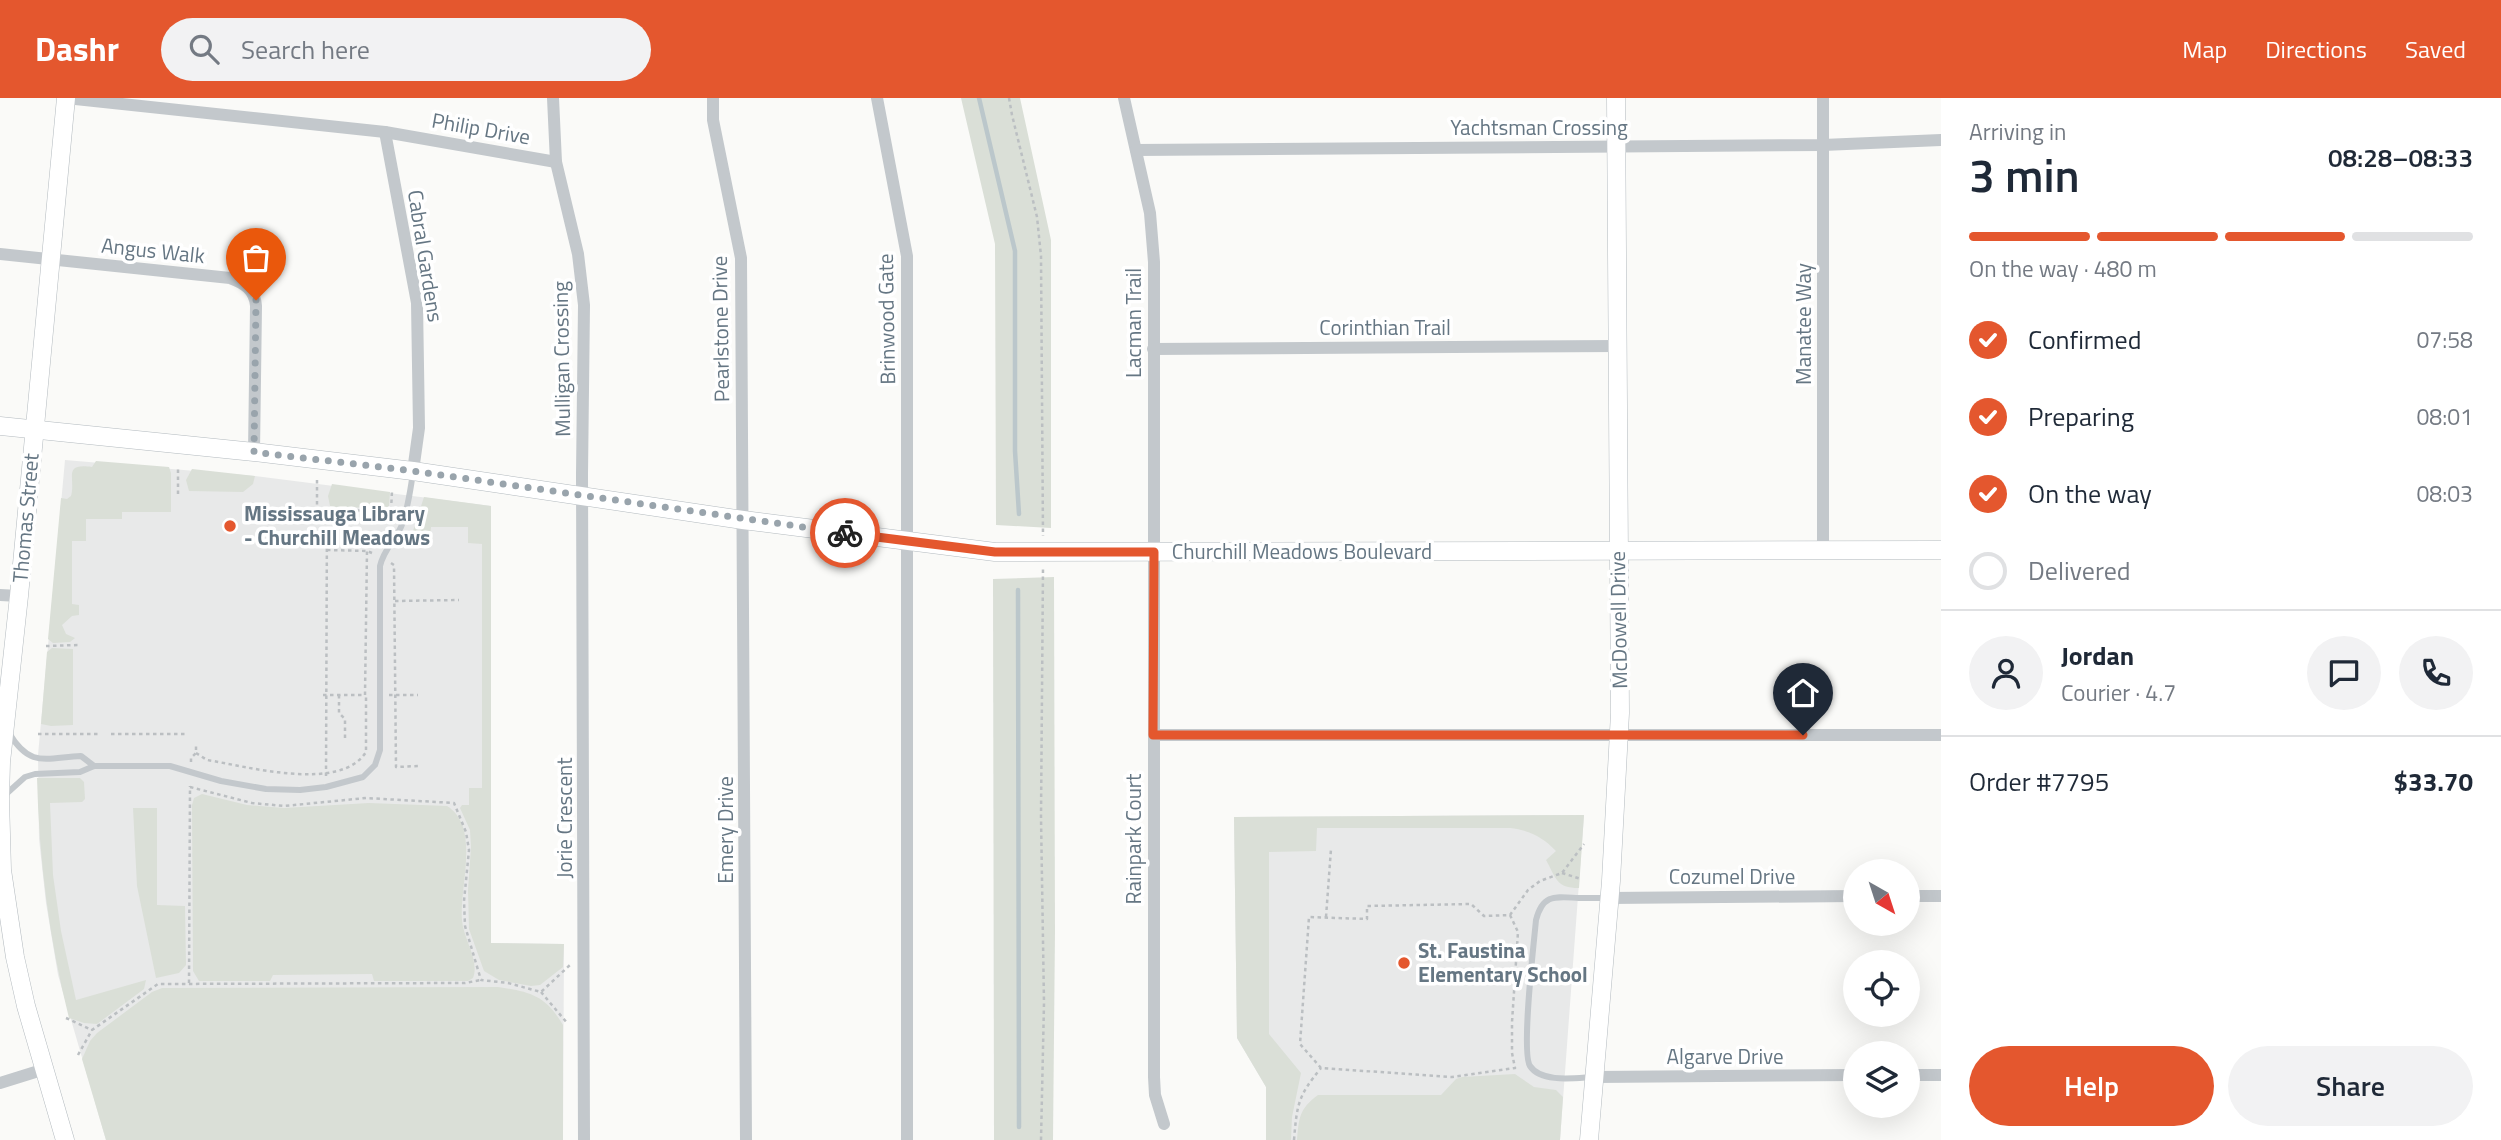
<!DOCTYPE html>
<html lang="en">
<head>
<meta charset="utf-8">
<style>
  :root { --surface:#fff; --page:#f2f2f3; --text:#1f2937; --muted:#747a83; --line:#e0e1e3; --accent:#e4572e }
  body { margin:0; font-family:"Titillium Web",sans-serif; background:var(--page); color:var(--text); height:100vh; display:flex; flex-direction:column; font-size:26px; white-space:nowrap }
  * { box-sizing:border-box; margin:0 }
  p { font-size:23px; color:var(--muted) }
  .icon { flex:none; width:38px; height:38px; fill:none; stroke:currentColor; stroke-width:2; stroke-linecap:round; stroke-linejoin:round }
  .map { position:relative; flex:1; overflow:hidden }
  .sheet { display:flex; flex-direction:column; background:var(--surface); width:560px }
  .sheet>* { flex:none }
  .needle { width:46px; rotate:141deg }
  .controls { position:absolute; left:1843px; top:761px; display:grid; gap:14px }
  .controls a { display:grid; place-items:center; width:77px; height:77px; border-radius:50%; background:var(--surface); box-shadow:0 7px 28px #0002; font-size:35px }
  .pin { position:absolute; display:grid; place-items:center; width:60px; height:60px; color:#fff; margin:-72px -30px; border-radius:50% 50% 50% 0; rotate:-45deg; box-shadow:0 0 7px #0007 }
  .pin .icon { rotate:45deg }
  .courier { position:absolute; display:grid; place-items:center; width:70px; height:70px; margin:-35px; border:5px solid #e4572e; border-radius:50%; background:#fff; color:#222; box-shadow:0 2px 9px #0007 }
  .overview em { font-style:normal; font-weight:600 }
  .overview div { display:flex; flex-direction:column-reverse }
  .overview { display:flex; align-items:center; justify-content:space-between; height:119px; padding:0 28px }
  h1 { font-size:46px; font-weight:600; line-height:52px }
  .bar { display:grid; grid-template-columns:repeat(4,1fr); gap:10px 7px; align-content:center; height:84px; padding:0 28px }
  .bar i { height:9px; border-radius:5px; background:var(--line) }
  .bar .current { background:var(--accent) }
  .bar p { grid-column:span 4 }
  .line { display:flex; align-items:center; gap:18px; padding:0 28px; border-top:2px solid var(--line) }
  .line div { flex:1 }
  .round { display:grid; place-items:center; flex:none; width:74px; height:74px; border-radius:37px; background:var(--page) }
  ol { padding:0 28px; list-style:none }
  li { display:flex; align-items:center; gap:21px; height:77px }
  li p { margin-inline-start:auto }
  li .icon { padding:7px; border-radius:50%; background:var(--accent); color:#fff; stroke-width:4 }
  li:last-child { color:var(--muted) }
  li i { width:38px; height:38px; border:4px solid var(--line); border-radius:50% }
  .primary-button { display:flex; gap:14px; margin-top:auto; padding:14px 28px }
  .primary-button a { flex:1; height:80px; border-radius:42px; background:var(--accent); color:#fff; font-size:28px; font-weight:600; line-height:80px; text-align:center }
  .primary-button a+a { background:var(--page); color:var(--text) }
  header { display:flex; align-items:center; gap:42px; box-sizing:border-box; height:98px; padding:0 35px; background:var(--accent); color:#fff }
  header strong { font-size:33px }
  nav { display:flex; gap:38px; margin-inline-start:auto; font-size:24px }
  .search { width:490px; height:63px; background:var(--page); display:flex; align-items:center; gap:18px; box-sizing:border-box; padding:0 24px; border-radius:38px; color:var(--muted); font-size:26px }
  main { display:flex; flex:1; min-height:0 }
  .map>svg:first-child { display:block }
  .built { fill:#e8e9e9 }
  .green { fill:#dadfd7 }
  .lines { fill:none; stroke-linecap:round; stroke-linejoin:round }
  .stream { stroke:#bbc7cb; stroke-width:4.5 }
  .secondary-casing { stroke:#b3babf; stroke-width:19 }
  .path { stroke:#bbbfc2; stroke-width:2.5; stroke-dasharray:3.5 3.5; stroke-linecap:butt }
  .lane { stroke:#c3c8cc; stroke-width:6 }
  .street { stroke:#c3c8cc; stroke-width:12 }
  .secondary { stroke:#fff; stroke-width:18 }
  .done { stroke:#99a4ac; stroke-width:7; stroke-dasharray:0 12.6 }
  .route { stroke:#e4572e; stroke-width:9 }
  .poi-dot { fill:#e4572e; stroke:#fff; stroke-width:2.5 }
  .labels { text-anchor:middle; stroke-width:7; stroke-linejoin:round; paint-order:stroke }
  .street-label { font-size:21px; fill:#657683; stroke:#fff }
  .poi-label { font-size:21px; font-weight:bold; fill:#657683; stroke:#fff; text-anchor:start }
</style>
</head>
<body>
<header>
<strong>Dashr</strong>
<div class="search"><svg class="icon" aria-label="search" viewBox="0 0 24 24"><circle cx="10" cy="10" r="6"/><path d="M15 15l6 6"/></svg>Search here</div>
<nav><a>Map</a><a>Directions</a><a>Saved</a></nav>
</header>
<main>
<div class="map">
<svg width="1941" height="1042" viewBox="0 0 1941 1042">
  <rect width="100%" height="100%" fill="#fafaf8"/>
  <g class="built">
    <polygon points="65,362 255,378 491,408 491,845 564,846 563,1042 106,1042 58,877 46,805 39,741 38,657"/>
    <polygon points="1584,717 1560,1042 1266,1042 1266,989 1237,940 1234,719"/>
  </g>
  <g class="green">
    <polygon points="961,0 1020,0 1051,142 1051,430 996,427 995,146"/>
    <path d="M96 363 169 369 171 375V414H122V421H86V443H72V506L79 507V517L72 518 62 527 66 536 75 540 70 544 53 545 48 541 61 400 67 401 71 398C76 380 62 365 92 369Z"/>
    <polygon points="192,371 255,378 253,386 243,394 189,393 186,382"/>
    <polygon points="332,386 390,394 389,408 385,410 334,409 330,408 328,398"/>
    <polygon points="424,399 491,408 491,845 564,846 563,869 540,887 531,888 499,882 484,873 469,831 468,792 471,749 470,732 460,710 462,707 469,707 469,690 482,690 482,446 468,445 468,429 431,429 430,440 416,440 413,433"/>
    <polygon points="1054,479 1055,833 1053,1042 994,1042 993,481"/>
    <polygon points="52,550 73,551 73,627 51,628 41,626 47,554"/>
    <path d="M37 680H80L84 684 85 701 82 704 50 705 53 777 61 833 76 902 146 882 144 891 97 926 84 925 69 920C49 841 39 762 37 680Z"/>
    <path d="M202 696 247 707 284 710 369 705 447 708C481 729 459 789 462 822 463 840 480 863 473 880L468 883H374L372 876 273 877 270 883H199L193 873 192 707 194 700Z"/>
    <polygon points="133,710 157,710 157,807 185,808 186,867 179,875 156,880 137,788"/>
    <path d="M1584 717 1579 790C1556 790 1556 780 1546 762L1556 753C1543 739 1529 732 1510 730H1317L1316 753 1269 754V936L1301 975 1292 1019 1291 1042H1266V989L1237 940 1234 719Z"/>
    <path d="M498 889C530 894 545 897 563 927V1042H106L82 961 90 943 97 935 152 894 162 890Z"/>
    <path d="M1515 976 1534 989 1556 992 1563 999 1560 1042H1297C1299 1020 1299 1011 1318 997H1441L1456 981 1462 979Z"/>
  </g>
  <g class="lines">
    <g class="stream">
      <polyline points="979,0 1015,153 1015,353 1019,416"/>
      <polyline points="1018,492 1019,1029"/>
    </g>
    <g class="secondary-casing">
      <g id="secondary">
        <polyline points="0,328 254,354 413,373 743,422 995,454 1941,452"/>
        <polyline points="65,1042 26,908 15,859 2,772 0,701 1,664 19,498 66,0"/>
        <polyline points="1589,1042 1611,783 1620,615 1616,0"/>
      </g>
    </g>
    <g class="path">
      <polyline points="1009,0 1012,17 1037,119 1041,158 1043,438"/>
      <polyline points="317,382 317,412 391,413 392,393"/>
      <polyline points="178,396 178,368"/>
      <polyline points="327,452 367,453 372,455"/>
      <polyline points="391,465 394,467 396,669 419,668"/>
      <polyline points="395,503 459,502"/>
      <polyline points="46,548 79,547"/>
      <polyline points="323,597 365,597"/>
      <polyline points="339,597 339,615 345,621 345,642"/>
      <polyline points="365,597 367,453"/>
      <polyline points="389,597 418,597"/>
      <polyline points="38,636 100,636"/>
      <polyline points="111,636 185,636"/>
      <path d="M196 655 207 662C246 668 340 695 366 654V597"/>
      <polyline points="191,664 191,660 196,655 196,648"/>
      <polyline points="326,678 327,412"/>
      <polyline points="190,689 252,705 284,708 366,700 454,705 466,734 469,752 464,803 465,828 481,882 508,885 541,894 570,867"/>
      <polyline points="1562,775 1581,781"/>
      <polyline points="1510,817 1518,834 1512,924 1512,955 1515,970 1452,979 1321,970 1300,946 1309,819 1367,821 1367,808 1471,806 1484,818 1510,817 1528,792 1540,783 1562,775 1584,746"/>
      <polyline points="1326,819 1331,751"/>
      <polyline points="189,885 190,688"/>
      <polyline points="541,894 568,926"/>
      <polyline points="66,920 92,932"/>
      <polyline points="78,957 92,932 158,886 465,885 481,882"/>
      <polyline points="1041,1042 1044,905 1041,719 1043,470"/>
      <path d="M1294 1042C1297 1006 1298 998 1321 970"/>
    </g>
    <g class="lane">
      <path d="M9 635C30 670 45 660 81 658L94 668"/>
      <path d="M5 697 25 679 35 676 80 674 94 668H170L221 683 266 691 300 692 326 689 363 679 375 667 380 652V468C384 451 394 444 401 429 408 412 410 393 413 375"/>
      <path d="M1592 979C1575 980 1541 985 1530 968 1521 954 1534 844 1536 822 1543 795 1556 799 1579 800 1589 800 1598 800 1608 800"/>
    </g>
    <g class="street">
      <polyline points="66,0 385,34 556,64"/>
      <polyline points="553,0 556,64 578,156 584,207 582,376 584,1042"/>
      <polyline points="713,0 713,22 741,160 746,1042"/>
      <polyline points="877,0 907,158 907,1042"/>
      <polyline points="1124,0 1150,115 1154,164 1154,979 1155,997 1164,1026"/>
      <polyline points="385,34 417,205 419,330 413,373"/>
      <polyline points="1136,52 1823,47 1941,42"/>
      <path d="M0 156 230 180C244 185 255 192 256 208L254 354"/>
      <polyline points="1153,251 1617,248"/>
      <polyline points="1823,452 1823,0"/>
      <polyline points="0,497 19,498"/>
      <polyline points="1154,637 1941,637"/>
      <polyline points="1908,798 1941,798"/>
      <polyline points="1609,800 1855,798"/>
      <polyline points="1908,977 1941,977"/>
      <polyline points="1596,979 1855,977"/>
      <polyline points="0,985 45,971"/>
    </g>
    <use href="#secondary" class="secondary"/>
  </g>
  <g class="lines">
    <polyline class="done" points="256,202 254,354 413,373 845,435"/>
    <polyline class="route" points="845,435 995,454 1154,454 1153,637 1803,637"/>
  </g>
  <g class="poi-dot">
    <circle cx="230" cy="428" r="7"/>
    <circle cx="1404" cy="865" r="7"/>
  </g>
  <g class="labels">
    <g class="street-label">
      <text x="1539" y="37">Yachtsman Crossing</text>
      <text transform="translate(481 31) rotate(10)" y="7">Philip Drive</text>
      <text transform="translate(153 153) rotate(6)" y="7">Angus Walk</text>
      <text transform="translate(425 158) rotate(81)" y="7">Cabral Gardens</text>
      <text transform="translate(887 221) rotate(-91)" y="7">Brinwood Gate</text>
      <text transform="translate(1134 225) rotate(-90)" y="7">Lacman Trail</text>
      <text transform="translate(1804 226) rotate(-90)" y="7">Manatee Way</text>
      <text x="1385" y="237">Corinthian Trail</text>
      <text transform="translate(721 231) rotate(-91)" y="7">Pearlstone Drive</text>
      <text transform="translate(562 261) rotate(-91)" y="7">Mulligan Crossing</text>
      <text transform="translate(26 420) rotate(-85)" y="7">Thomas Street</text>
      <text x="1302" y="461">Churchill Meadows Boulevard</text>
      <text transform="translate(1619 522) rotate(-91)" y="7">McDowell Drive</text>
      <text transform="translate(565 720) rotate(-90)" y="7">Jorie Crescent</text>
      <text transform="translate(726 732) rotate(-90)" y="7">Emery Drive</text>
      <text transform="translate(1134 741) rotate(-90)" y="7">Rainpark Court</text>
      <text x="1732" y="786">Cozumel Drive</text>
      <text x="1725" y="966">Algarve Drive</text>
    </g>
    <g class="poi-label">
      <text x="244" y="423">Mississauga Library<tspan x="244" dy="24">- Churchill Meadows</tspan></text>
      <text x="1418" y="860">St. Faustina<tspan x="1418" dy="24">Elementary School</tspan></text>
    </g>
  </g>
</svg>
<div class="controls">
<a><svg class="needle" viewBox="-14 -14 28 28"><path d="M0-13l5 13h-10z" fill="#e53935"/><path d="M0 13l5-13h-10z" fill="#747a83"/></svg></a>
<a><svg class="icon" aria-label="locate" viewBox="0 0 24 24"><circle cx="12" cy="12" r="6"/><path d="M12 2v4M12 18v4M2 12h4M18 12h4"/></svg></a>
<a><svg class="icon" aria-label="layers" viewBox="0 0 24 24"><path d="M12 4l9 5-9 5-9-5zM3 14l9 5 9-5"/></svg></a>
</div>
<div class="pin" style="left:256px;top:202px;background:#ea580c"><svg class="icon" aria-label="bag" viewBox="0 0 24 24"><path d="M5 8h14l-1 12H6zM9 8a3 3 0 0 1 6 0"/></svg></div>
<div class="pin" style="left:1803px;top:637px;background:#1f2937"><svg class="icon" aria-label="home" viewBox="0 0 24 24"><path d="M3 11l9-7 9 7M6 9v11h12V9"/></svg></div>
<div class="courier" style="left:845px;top:435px"><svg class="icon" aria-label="bike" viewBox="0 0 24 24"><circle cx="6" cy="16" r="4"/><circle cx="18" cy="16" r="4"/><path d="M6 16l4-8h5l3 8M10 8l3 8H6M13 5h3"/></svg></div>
</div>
<section class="sheet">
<div class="overview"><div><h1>3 min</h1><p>Arriving in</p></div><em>08:28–08:33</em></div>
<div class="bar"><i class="current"></i><i class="current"></i><i class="current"></i><i></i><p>On the way · 480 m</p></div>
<ol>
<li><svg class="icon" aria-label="check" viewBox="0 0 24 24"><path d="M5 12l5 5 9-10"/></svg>Confirmed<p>07:58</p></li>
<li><svg class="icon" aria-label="check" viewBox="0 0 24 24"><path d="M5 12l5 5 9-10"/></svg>Preparing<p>08:01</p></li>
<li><svg class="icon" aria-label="check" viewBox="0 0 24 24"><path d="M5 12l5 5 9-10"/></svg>On the way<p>08:03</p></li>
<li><i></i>Delivered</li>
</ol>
<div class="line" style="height:126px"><a class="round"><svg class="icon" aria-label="person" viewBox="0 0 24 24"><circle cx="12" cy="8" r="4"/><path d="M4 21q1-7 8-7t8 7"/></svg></a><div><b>Jordan</b><p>Courier · 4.7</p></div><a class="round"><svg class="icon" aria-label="chat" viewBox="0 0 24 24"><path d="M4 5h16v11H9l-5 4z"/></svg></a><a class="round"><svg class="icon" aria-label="phone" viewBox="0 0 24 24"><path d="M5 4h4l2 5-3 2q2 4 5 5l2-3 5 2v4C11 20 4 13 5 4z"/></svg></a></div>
<div class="line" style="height:91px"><div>Order #7795</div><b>$33.70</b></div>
<div class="primary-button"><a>Help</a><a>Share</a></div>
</section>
</main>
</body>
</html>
